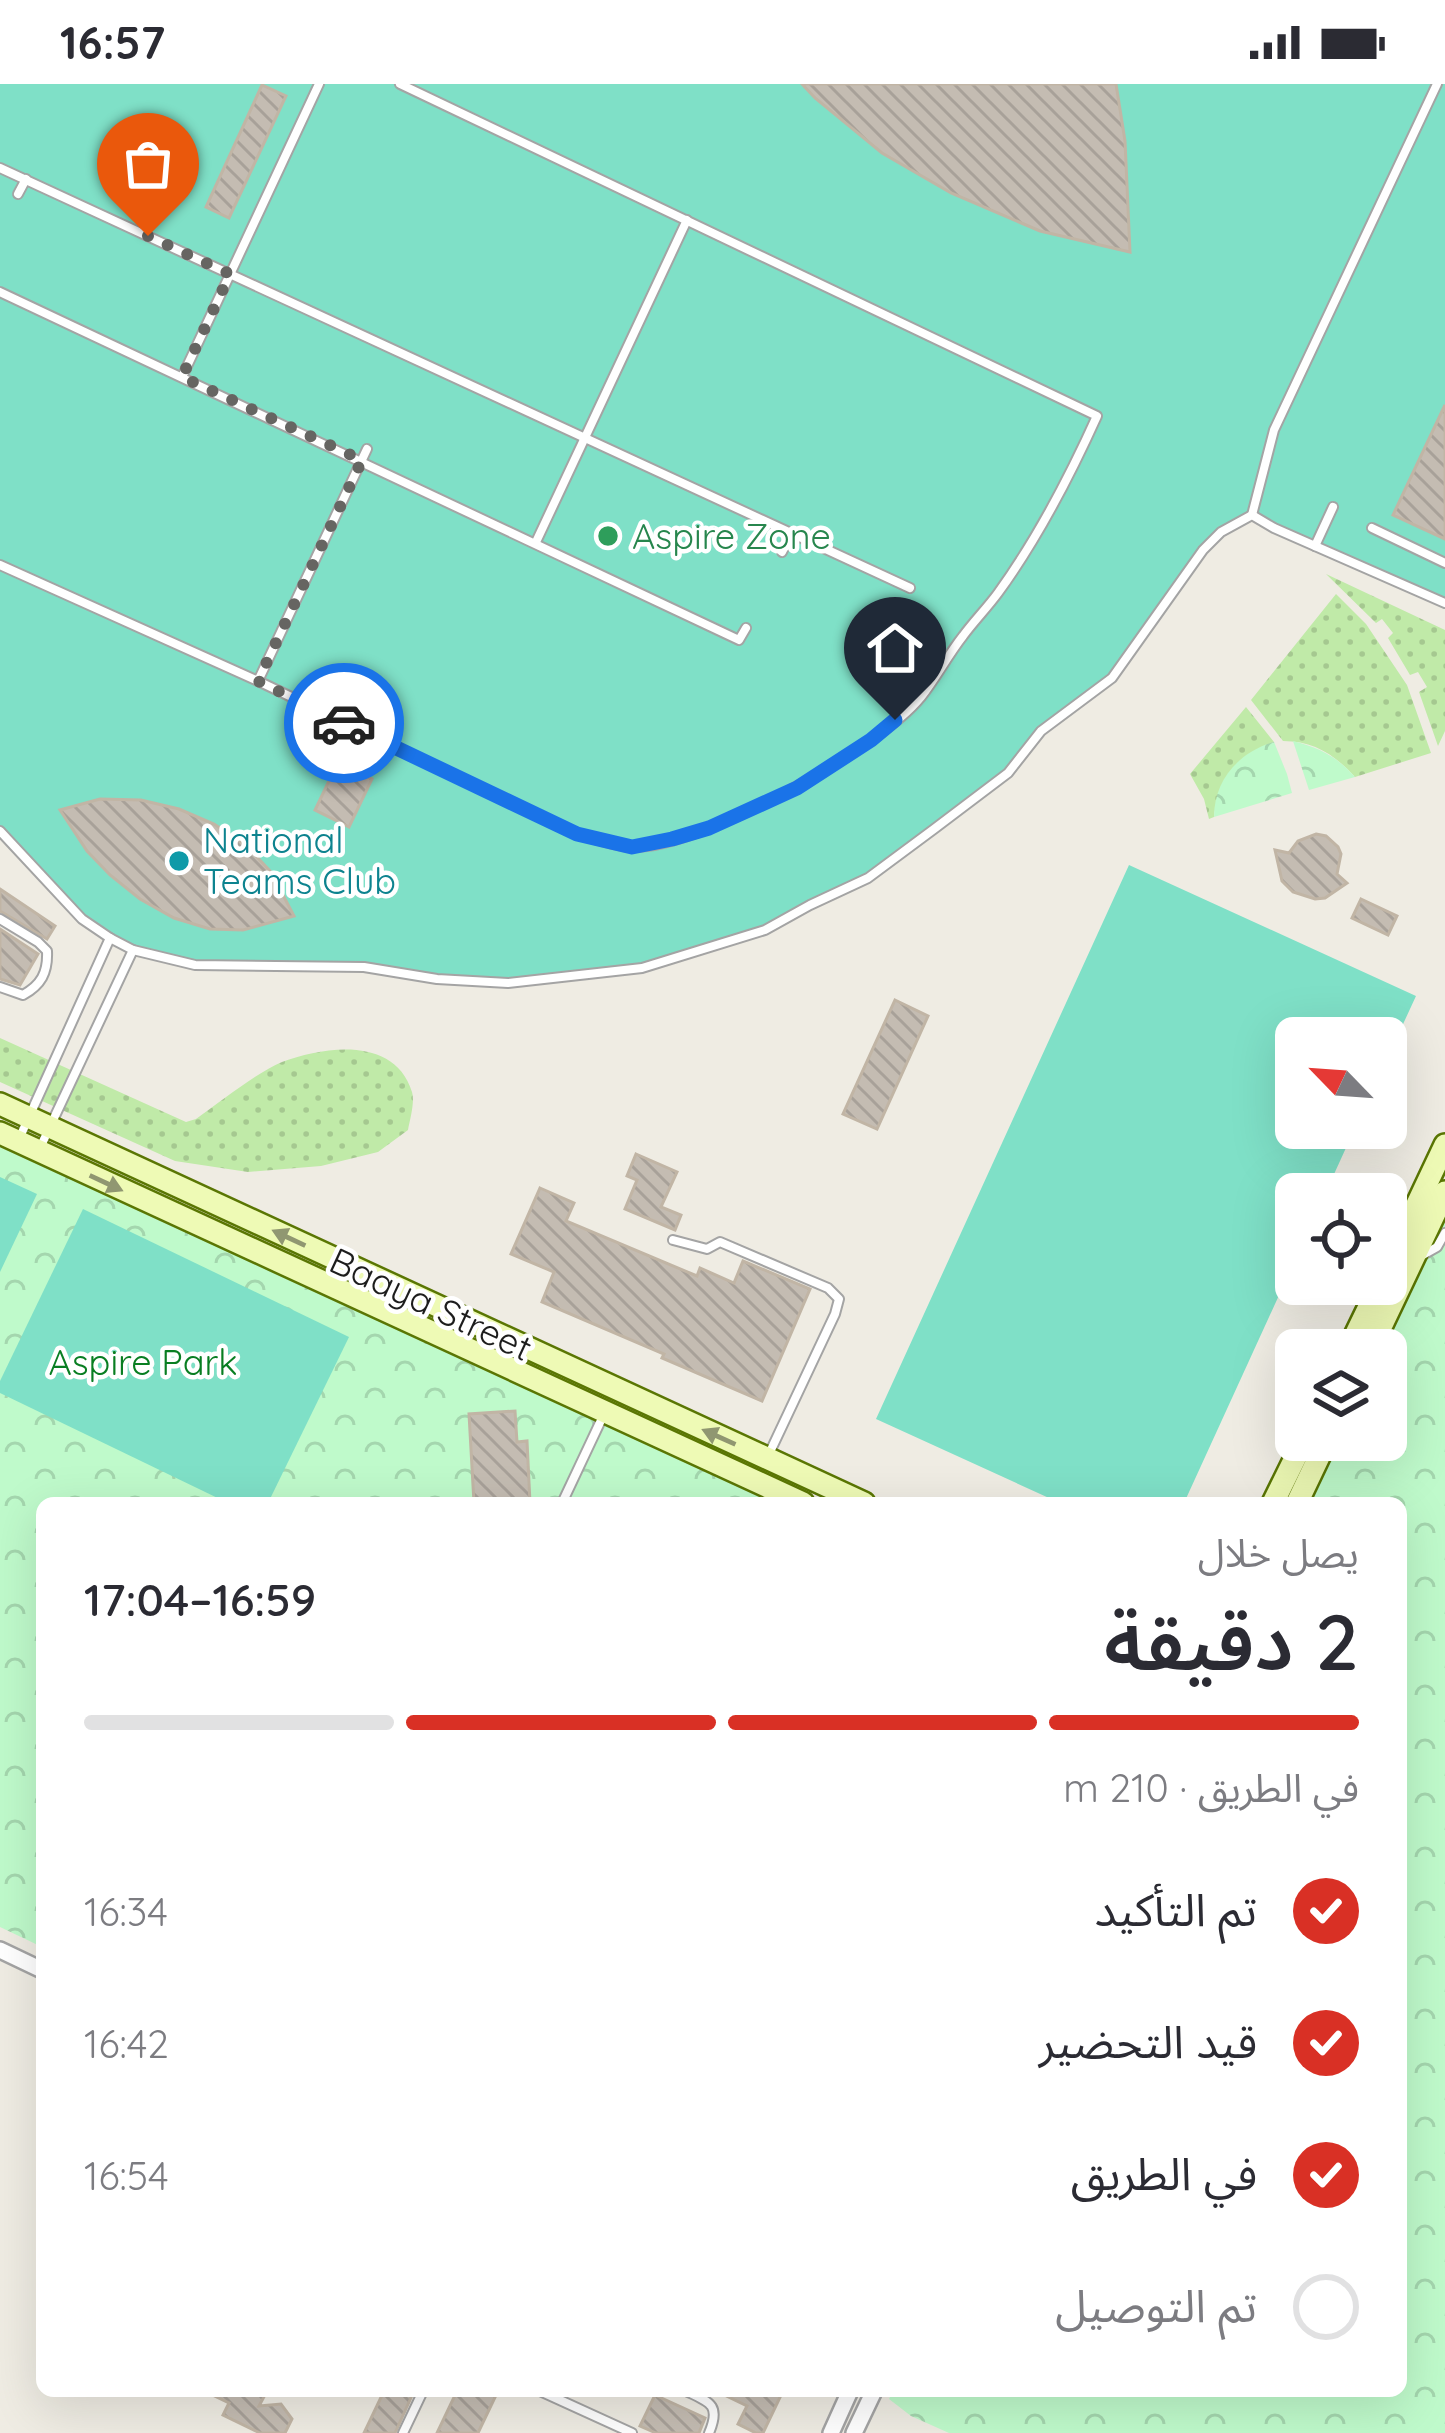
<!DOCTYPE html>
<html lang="ar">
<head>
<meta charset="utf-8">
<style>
  :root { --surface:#fff; --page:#f2f2f3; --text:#2b2b33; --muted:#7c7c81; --line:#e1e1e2; --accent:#d93025 }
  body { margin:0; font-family:Quicksand,"Noto Sans Arabic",sans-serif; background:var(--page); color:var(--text); direction:rtl; height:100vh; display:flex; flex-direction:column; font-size:45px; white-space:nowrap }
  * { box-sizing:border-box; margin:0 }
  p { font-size:39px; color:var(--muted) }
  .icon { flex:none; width:66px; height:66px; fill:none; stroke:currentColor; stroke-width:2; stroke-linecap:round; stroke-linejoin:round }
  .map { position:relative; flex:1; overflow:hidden; direction:ltr }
  .details { position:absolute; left:36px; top:1413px; width:1371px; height:900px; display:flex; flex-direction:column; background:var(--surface); border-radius:18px; box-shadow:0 12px 48px #0002; direction:rtl }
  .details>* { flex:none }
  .needle { width:78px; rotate:295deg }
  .fabs { position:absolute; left:1275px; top:933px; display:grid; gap:24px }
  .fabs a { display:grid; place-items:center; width:132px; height:132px; border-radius:18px; background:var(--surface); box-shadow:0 12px 48px #0002; font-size:60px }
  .pin { position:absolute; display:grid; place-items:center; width:102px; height:102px; color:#fff; margin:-123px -51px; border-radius:50% 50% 50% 0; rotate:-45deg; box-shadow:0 0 12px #0007 }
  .pin .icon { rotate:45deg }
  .courier { position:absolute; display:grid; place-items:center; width:120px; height:120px; margin:-60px; border:9px solid #1a73e8; border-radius:50%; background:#fff; color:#222; box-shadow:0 3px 15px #0007 }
  .overview em { font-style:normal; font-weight:600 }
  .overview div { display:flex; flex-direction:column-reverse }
  .overview { display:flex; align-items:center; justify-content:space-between; height:204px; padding:0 48px }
  h1 { font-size:78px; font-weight:600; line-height:90px }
  .bar { display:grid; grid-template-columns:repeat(4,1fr); gap:18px 12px; align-content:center; height:144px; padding:0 48px }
  .bar i { height:15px; border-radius:9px; background:var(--line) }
  .bar .current { background:var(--accent) }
  .bar p { grid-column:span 4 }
  ol { padding:0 48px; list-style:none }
  li { display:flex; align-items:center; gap:36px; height:132px }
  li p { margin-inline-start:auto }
  li .icon { padding:12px; border-radius:50%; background:var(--accent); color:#fff; stroke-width:4 }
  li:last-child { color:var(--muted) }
  li i { width:66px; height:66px; border:6px solid var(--line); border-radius:50% }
  .status { display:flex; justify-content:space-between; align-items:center; height:84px; padding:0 60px; background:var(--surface); direction:ltr }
  .status svg { height:33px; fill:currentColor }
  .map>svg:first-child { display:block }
  .grass { fill:url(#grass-dots) }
  .park { fill:url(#park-crowns) }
  .pitch { fill:#7fe0c7 }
  .building { fill:url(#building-back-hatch); stroke:#c1b5a5; stroke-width:3 }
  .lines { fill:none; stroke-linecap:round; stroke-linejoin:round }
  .lane-casing { stroke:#a4a4a4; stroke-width:12 }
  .street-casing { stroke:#a4a4a4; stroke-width:20 }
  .secondary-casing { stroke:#5a7603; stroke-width:26 }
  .lane { stroke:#fff; stroke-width:8 }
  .street { stroke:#fff; stroke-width:15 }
  .secondary { stroke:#eefab5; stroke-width:21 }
  .oneway { fill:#909771 }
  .done { stroke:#666562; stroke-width:12; stroke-dasharray:0 21.6 }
  .route { stroke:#1a73e8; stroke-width:15 }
  .leisure-dot { fill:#2e9e5b; stroke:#fff; stroke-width:4.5 }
  .culture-dot { fill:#0f9aa8; stroke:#fff; stroke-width:4.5 }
  .labels { text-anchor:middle; stroke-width:9; stroke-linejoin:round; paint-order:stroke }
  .leisure-label { font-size:36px; fill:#27864d; stroke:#fff; text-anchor:start }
  .culture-label { font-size:36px; fill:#0d838f; stroke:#fff; text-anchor:start }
  .street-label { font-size:36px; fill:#1d1d1d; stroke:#fff }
  .park-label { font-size:36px; fill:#097e22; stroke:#fff }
</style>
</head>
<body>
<div class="status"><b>16:57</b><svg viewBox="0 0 49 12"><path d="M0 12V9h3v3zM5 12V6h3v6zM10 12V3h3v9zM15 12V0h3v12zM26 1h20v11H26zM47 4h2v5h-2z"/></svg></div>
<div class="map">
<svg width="1445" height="2349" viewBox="0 0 1445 2349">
  <defs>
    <pattern id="grass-dots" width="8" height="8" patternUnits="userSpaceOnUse" patternTransform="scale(3)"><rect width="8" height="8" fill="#c0eaa8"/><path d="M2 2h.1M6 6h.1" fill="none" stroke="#a5c890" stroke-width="1.8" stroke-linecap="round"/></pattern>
    <pattern id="park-crowns" width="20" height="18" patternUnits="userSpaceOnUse" patternTransform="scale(3)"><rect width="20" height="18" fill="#bffacb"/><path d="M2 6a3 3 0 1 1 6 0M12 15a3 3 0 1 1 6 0" fill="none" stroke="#a4d6ae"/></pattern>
    <pattern id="building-back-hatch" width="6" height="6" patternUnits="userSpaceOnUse" patternTransform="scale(3)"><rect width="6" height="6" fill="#c4bcb2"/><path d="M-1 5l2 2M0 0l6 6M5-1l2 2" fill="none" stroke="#a8a199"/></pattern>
  </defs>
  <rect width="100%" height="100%" fill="#efece3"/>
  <g class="grass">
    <polygon points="1326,490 1445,546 1445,647 1438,662 1419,608 1427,603 1418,588 1410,591 1388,554 1393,549 1382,535 1376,539"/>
    <path d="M1336 510 1366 540 1407 601 1431 669 1355 693C1335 671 1314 657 1283 657L1251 616Z"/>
    <path d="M1246 623 1274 658C1253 665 1214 711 1214 733L1209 735 1204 715 1190 690Z"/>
    <path d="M0 954 186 1038 196 1035C220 1018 256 989 282 978 325 962 395 952 412 1008 415 1018 410 1035 408 1046L378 1068 321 1082 248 1088 175 1077 0 998Z"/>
  </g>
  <g class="park">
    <path d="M1293 657C1320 664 1336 672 1355 693L1309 706Z"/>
    <path d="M1274 658 1287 690 1292 709 1214 733C1214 696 1239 668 1274 658Z"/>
    <polygon points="0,1055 781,1419 42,1419 42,1863 0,1843"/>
    <polygon points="1445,1125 1445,2349 949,2349 911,2332 889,2315 893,2307 1401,2307 1401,1419 1306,1419 1335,1356 1386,1356 1386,1266 1378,1266"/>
  </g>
  <g class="pitch">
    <polygon points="0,0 1445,0 1445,519 1251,431 1221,448 1112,594 1041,647 1008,689 868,794 765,846 642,884 508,899 437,895 364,883 195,881 133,866 82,835 0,747"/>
    <polygon points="1129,781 1416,912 1386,977 1386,954 1296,954 1296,1044 1355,1044 1325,1110 1296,1110 1296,1174 1184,1419 1060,1419 876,1335"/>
    <polygon points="0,1093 37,1110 0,1188"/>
    <polygon points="83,1125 349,1253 268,1419 228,1419 0,1309 0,1297"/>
  </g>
  <g class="building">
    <polygon points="802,0 1116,0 1125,57 1130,168 1040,147 951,109 882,69 815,14"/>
    <polygon points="262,1 286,12 229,134 206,123"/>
    <polygon points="1445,321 1445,455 1393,431"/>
    <polygon points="338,678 372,695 349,743 315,726"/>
    <polygon points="100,715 141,716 179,725 214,740 246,761 271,788 294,832 243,846 210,845 174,834 140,815 110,791 87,767 60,726"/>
    <polygon points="1316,750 1326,752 1338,763 1341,770 1337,790 1347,799 1325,814 1315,815 1293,808 1282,797 1275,766 1289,769 1298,757"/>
    <polygon points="0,805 55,842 47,855 0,827"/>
    <polygon points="1361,815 1397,832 1388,851 1352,834"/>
    <polygon points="0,845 38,870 20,901 0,895"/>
    <polygon points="895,916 928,932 877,1045 843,1030"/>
    <polygon points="636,1070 677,1088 661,1123 681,1131 675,1146 625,1125 637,1096 627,1092"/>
    <polygon points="540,1104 574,1119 566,1137 697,1192 700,1184 734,1199 743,1177 810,1205 762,1317 662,1274 664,1270 542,1218 554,1188 511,1170"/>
    <polygon points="515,1327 517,1358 527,1357 530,1419 474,1419 469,1330"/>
    <polygon points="204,2307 267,2307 259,2322 281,2320 292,2335 285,2349 260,2349 223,2331 229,2319"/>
    <polygon points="384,2307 414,2307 395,2349 364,2349"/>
    <polygon points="457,2307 498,2307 478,2349 437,2349"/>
    <polygon points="716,2307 783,2307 763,2349 756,2349 738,2340 747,2322"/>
    <polygon points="655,2311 705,2334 699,2349 656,2349 640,2342"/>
  </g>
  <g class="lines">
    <g class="lane-casing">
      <g id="lane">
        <polyline points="0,84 910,504"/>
        <polyline points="18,110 26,95"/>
        <polyline points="0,208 739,556 746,544"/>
        <polyline points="182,293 319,0"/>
        <polyline points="1252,431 1274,346 1437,0"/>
        <polyline points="1372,444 1445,479"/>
        <polyline points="536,458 687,136"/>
        <polyline points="1315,462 1333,423"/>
        <polyline points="782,468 791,449"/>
        <path d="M0 481 258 597 577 750C594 754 613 762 631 763 698 766 879 665 921 613 936 594 948 571 963 552 974 537 987 524 998 509 1038 454 1069 394 1097 332L400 0"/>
        <polyline points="258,597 367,365"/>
        <polyline points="0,747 82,835 110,854 133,866 195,881 364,883 437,895 508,899 642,884 765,846 810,821 868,794 934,745 1008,689 1041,647 1112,594 1203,466 1221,448 1252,431 1274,444 1445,519"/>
        <path d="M0 835 38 858 47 867C48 889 41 901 23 911L0 903"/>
        <polyline points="19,1055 110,854"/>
        <polyline points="39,1066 133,866"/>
        <polyline points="673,1156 707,1165 720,1158 828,1204 839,1215 835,1230 769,1370"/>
        <polyline points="1421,1172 1437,1163 1445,1149"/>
        <polyline points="563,1417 604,1330"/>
        <polyline points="540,2307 632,2349"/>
        <path d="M686 2307C710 2318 721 2321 709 2349"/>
        <polyline points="403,2349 423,2307"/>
      </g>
    </g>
    <g class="street-casing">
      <g id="street">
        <polyline points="0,1866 42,1886"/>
        <polyline points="831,2349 850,2307"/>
        <polyline points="854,2349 874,2307"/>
      </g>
    </g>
    <g class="secondary-casing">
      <g id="secondary">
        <polyline points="0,1020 864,1419"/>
        <polyline points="0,1049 803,1419"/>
        <polyline points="1386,1186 1445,1061"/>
        <polyline points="1348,1266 1380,1200"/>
        <polyline points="1370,1266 1445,1108"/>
        <polyline points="1273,1419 1304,1356"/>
        <polyline points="1297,1419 1327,1356"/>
      </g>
    </g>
    <use href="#lane" class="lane"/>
    <use href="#street" class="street"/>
    <use href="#secondary" class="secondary"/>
  </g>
  <defs><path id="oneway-solid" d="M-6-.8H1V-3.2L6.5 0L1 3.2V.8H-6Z" transform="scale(3)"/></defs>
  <g class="oneway">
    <use href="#oneway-solid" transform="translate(106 1099) rotate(25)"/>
    <use href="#oneway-solid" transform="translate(289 1154) rotate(-155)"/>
    <use href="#oneway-solid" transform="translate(719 1353) rotate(-156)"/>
  </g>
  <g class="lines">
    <polyline class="done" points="148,152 230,190 182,293 362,376 258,597 344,639"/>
    <polyline class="route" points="344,639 577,750 632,763 672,755 709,744 797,704 871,656 895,636"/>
  </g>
  <circle class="leisure-dot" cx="608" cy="452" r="12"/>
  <circle class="culture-dot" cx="179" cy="777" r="12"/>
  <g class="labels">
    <g class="leisure-label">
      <text x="632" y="465">Aspire Zone</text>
    </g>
    <g class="culture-label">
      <text x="203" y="769">National<tspan x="203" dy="41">Teams Club</tspan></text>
    </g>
    <g class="street-label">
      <text transform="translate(431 1220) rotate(25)" y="13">Baaya Street</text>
    </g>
    <g class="park-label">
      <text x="143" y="1291">Aspire Park</text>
    </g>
  </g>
</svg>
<div class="fabs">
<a><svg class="needle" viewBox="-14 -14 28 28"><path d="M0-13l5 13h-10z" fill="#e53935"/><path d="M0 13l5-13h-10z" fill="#7c7c81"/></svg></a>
<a><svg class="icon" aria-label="locate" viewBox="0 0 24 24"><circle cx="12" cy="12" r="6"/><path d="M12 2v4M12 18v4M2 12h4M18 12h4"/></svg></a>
<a><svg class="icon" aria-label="layers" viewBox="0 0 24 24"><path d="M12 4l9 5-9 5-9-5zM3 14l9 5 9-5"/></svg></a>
</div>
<div class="pin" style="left:148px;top:152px;background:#ea580c"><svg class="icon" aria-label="bag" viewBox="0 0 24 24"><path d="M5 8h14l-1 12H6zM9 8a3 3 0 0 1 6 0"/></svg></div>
<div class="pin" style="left:895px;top:636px;background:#1f2937"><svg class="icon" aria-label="home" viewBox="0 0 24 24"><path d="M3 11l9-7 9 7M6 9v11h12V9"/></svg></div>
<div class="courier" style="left:344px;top:639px"><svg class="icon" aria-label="car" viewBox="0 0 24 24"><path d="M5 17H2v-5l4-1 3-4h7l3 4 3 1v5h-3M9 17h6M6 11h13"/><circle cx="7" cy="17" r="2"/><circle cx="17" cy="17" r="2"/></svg></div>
<section class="details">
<div class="overview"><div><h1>2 دقيقة</h1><p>يصل خلال</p></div><em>16:59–17:04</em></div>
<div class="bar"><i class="current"></i><i class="current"></i><i class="current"></i><i></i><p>في الطريق · 210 m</p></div>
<ol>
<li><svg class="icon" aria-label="check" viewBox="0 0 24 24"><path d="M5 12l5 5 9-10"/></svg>تم التأكيد<p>16:34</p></li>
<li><svg class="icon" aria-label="check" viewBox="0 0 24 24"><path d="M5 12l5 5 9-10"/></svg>قيد التحضير<p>16:42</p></li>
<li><svg class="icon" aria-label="check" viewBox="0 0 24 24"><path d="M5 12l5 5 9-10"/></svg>في الطريق<p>16:54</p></li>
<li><i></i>تم التوصيل</li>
</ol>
</section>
</div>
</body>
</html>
